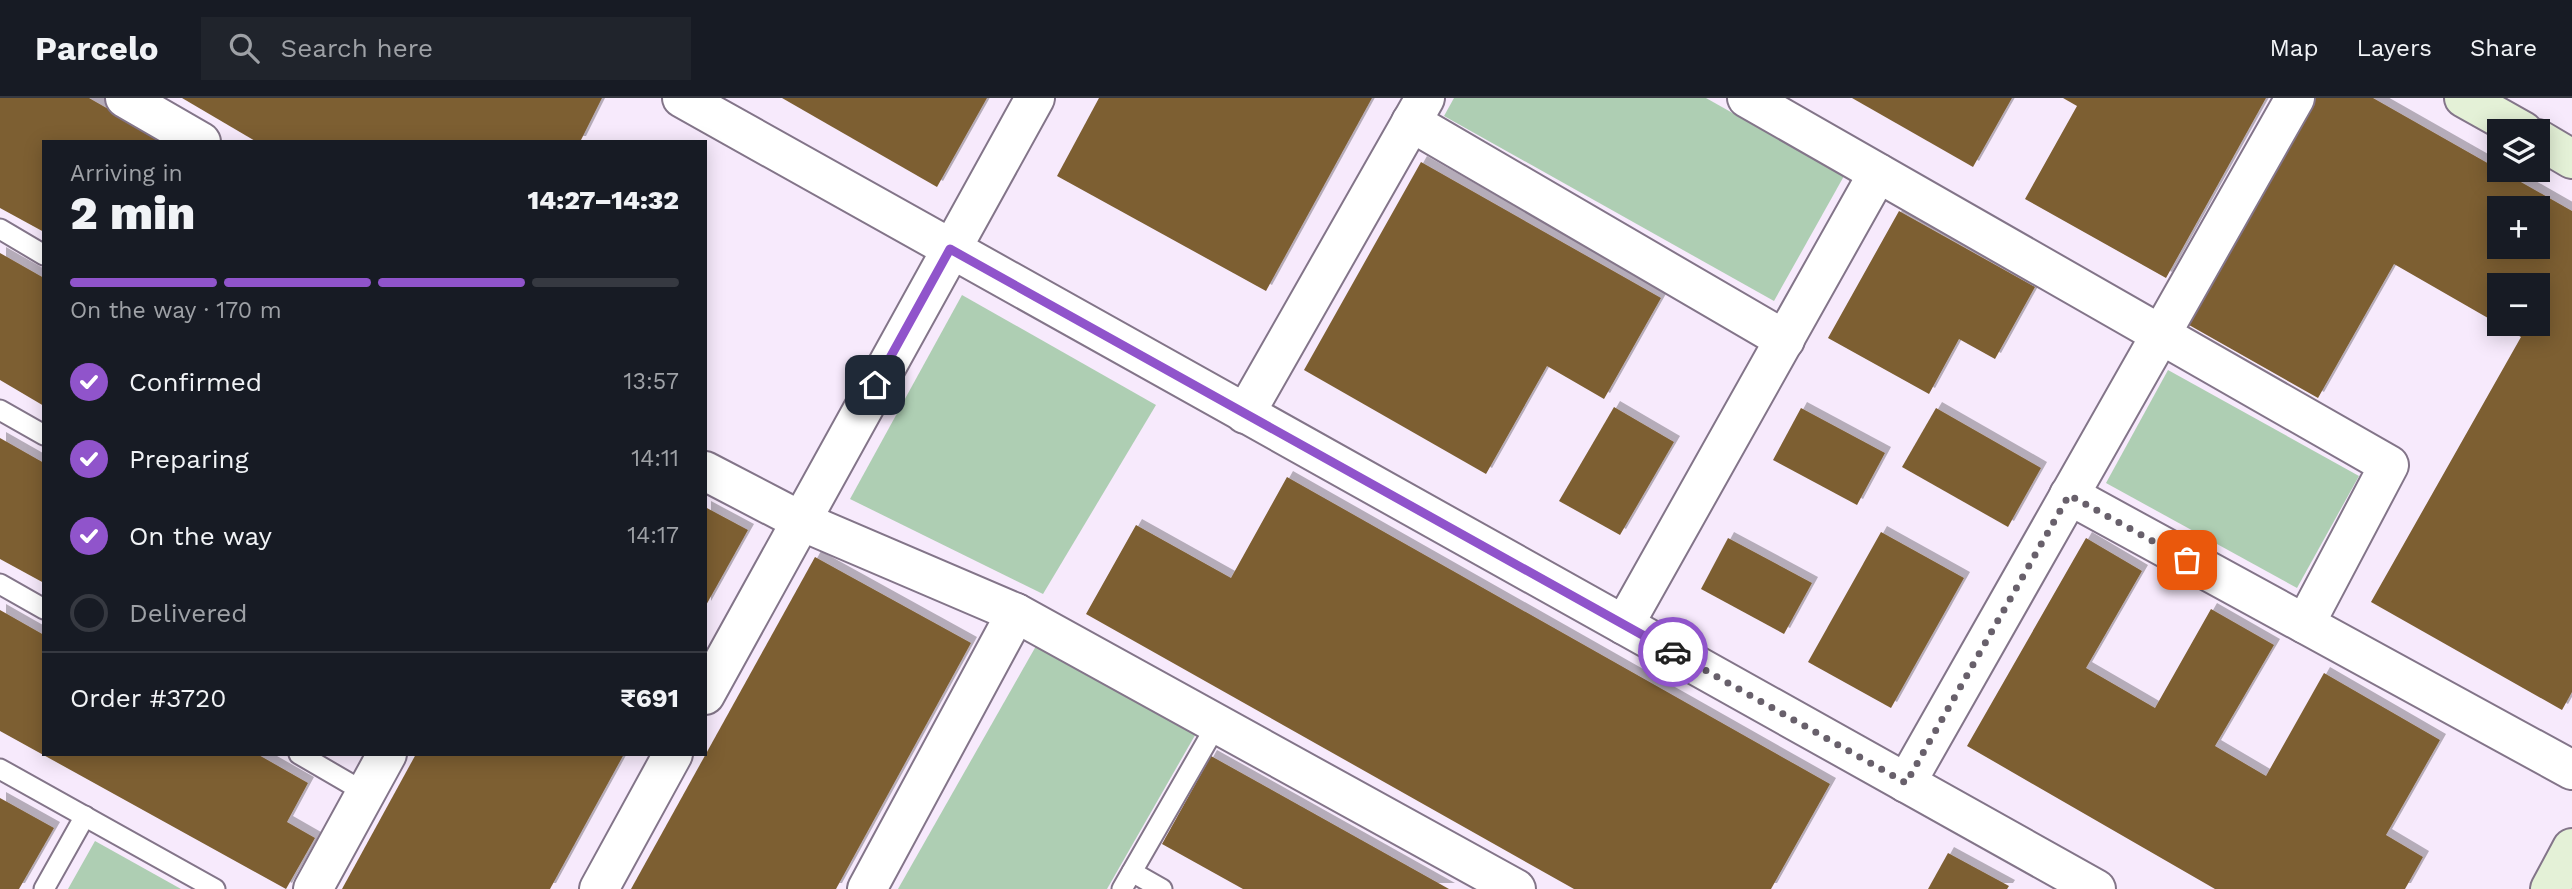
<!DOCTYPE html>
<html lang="en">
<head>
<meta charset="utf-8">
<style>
  :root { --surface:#171b24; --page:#20242c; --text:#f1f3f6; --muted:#9ea1a6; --line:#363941; --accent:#9054cb }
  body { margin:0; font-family:"Work Sans",sans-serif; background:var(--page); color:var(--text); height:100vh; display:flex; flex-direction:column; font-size:26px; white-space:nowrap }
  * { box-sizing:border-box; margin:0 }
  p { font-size:23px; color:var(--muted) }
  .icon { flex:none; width:38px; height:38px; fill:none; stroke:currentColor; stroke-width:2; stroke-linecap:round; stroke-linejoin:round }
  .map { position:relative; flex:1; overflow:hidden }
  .sheet { position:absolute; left:42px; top:42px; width:665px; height:616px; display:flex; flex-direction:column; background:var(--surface); border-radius:0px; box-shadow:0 4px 18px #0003 }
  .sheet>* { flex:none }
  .buttons { position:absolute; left:2487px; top:21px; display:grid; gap:14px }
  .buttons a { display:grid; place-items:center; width:63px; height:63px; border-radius:0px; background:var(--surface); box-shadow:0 4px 18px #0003; font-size:35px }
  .pin { position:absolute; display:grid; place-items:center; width:60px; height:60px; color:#fff; margin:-30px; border-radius:14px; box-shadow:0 4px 10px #0006 }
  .courier { position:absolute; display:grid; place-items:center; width:70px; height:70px; margin:-35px; border:5px solid #9054cb; border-radius:50%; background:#fff; color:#222; box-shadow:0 2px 9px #0007 }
  .summary em { font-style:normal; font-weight:800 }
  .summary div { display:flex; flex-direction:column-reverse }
  .summary { display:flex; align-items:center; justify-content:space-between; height:119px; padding:0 28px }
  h1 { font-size:46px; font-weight:800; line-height:52px }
  .bar { display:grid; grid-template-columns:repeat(4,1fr); gap:10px 7px; align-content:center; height:84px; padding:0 28px }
  .bar i { height:9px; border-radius:5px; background:var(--line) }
  .bar .current { background:var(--accent) }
  .bar p { grid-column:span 4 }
  .line { display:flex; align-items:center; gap:18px; padding:0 28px; border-top:2px solid var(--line) }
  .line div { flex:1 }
  ol { padding:0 28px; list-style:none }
  li { display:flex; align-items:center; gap:21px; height:77px }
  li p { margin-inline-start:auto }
  li .icon { padding:7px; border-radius:50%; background:var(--accent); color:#fff; stroke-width:4 }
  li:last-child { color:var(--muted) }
  li i { width:38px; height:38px; border:4px solid var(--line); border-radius:50% }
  header { display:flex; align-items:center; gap:42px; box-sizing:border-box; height:98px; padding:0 35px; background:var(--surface); border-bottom:2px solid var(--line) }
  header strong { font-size:33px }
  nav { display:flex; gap:38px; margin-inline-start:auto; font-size:24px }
  .search { width:490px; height:63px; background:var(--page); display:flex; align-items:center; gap:18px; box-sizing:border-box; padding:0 24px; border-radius:0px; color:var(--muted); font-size:26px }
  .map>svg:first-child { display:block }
  .green { fill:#aeceb3 }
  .building { fill:#7d5f32; fill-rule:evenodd; filter:url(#shadow) }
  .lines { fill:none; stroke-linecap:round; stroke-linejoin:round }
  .lane-casing { stroke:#837589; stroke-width:23 }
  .street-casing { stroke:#837589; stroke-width:42 }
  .secondary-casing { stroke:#837589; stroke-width:42 }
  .lane { stroke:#fff; stroke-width:19 }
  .street { stroke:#fff; stroke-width:38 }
  .secondary { stroke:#e4f1d7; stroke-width:38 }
  .done { stroke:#68606b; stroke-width:7; stroke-dasharray:0 12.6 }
  .route { stroke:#9054cb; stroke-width:9 }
</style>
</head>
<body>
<header>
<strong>Parcelo</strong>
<div class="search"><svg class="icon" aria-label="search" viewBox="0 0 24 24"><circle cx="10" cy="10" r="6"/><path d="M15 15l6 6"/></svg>Search here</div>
<nav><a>Map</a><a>Layers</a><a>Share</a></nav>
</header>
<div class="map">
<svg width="2572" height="791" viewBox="0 0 2572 791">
  <defs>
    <filter id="shadow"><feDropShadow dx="6" dy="-6" stdDeviation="0" flood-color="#0004"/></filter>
  </defs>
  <rect width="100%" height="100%" fill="#f7eafc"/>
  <g class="green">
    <polygon points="1454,0 1706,0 1844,78 1774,203 1444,18"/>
    <polygon points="962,197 1156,307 1043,496 850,401"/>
    <polygon points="2168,272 2359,378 2297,490 2106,385"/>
    <polygon points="1040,541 1198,632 1107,791 898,791"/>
    <polygon points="95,743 181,791 68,791"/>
  </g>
  <g class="building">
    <polygon points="0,0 89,0 166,44 44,44 44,134 0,110"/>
    <polygon points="182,0 602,0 580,44 257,44"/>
    <polygon points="782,0 987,0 937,89"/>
    <polygon points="1099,0 1372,0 1266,193 1057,78"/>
    <polygon points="1852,0 2012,0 1973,69"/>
    <polygon points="2063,0 2266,0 2166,180 2025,101 2077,8"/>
    <path d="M2308 0H2373L2572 113V594L2562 612 2371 504 2521 239 2394 166 2318 300 2182 223ZM2499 110H2538V149H2499ZM2499 187H2538V226H2499Z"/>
    <polygon points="1421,64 1661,200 1604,301 1547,268 1486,376 1304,272"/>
    <polygon points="1899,113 2035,189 1995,261 1959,241 1929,296 1828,240"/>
    <polygon points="0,155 44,180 44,308 0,282"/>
    <polygon points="1614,309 1674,344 1620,437 1559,403"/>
    <polygon points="1801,310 1885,355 1857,407 1773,362"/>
    <polygon points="1936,310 2041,370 2008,429 1902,369"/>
    <polygon points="0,340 44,365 44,485 0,461"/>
    <polygon points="1287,379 1830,686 1771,791 1574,791 1086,516 1136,427 1231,480"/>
    <polygon points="705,409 748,432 705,509"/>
    <polygon points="1881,434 1964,480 1891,610 1808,564"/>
    <polygon points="1728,440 1812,485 1784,536 1701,491"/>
    <polygon points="2086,440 2142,473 2086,570 2155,610 2211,511 2274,547 2215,648 2266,678 2324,575 2440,642 2386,737 2423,759 2405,791 2215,791 1967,648"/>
    <polygon points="815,459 971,545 836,791 631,791"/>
    <polygon points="0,512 44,537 44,656 257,656 308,685 287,724 315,740 286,791 0,633"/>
    <polygon points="416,656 624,656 550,791 342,791"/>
    <polygon points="1211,658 1449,791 1243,791 1162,746"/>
    <polygon points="0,700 54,730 19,791 0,791"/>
    <polygon points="1948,755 2009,788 2007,791 1928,791"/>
  </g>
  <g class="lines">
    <g class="lane-casing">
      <g id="lane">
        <polyline points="0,131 44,157"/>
        <polyline points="0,312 44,337"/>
        <polyline points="0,486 44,511"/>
        <polyline points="299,656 366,695"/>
        <polyline points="0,671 215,791"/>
        <polyline points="1132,774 1162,791"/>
        <polyline points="44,791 85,718"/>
        <polyline points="1122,791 1217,626"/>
      </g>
    </g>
    <g class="street-casing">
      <g id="street">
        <polyline points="125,0 201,44"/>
        <polyline points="682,0 2096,791"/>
        <polyline points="1747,0 2389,367 2305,526"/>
        <polyline points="1411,24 1785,242"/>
        <polyline points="1245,316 1425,0"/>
        <polyline points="705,373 801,423 1016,515 1516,791"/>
        <polyline points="2069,397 2572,672"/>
        <polyline points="1624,527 1878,75"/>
        <polyline points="705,597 1035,0"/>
        <polyline points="1906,685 2295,0"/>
        <polyline points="313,791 387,656"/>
        <polyline points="599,791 673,656"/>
        <polyline points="867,791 1016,515"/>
      </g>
    </g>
    <g class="secondary-casing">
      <g id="secondary">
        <polyline points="2464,0 2523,33"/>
        <polyline points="2538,41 2572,61"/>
        <polyline points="2550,791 2572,750"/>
      </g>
    </g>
    <use href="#lane" class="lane"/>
    <use href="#street" class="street"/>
    <use href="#secondary" class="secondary"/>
  </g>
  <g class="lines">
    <polyline class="done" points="1673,554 1906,685 2069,397 2187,462"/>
    <polyline class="route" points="875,287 950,151 1673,554"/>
  </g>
</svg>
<div class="buttons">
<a><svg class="icon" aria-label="layers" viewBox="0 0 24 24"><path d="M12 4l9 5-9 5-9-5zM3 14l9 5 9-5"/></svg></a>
<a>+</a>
<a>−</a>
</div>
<div class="pin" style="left:2187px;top:462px;background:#ea580c"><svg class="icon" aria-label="bag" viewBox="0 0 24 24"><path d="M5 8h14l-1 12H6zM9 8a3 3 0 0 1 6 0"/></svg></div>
<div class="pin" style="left:875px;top:287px;background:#1f2937"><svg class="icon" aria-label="home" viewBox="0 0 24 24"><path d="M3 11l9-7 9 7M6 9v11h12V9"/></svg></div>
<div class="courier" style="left:1673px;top:554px"><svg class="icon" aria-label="car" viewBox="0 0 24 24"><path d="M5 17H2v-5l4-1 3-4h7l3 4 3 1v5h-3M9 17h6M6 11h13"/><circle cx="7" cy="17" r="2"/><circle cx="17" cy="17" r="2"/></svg></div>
<section class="sheet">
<div class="summary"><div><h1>2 min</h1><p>Arriving in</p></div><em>14:27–14:32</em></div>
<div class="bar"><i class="current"></i><i class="current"></i><i class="current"></i><i></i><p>On the way · 170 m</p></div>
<ol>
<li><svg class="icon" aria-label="check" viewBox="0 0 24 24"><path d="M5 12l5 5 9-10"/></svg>Confirmed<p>13:57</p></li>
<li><svg class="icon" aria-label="check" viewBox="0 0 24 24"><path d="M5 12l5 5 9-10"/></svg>Preparing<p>14:11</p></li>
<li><svg class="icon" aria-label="check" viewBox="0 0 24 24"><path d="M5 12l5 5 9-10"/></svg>On the way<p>14:17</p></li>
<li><i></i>Delivered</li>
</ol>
<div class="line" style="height:91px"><div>Order #3720</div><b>₹691</b></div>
</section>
</div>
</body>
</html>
